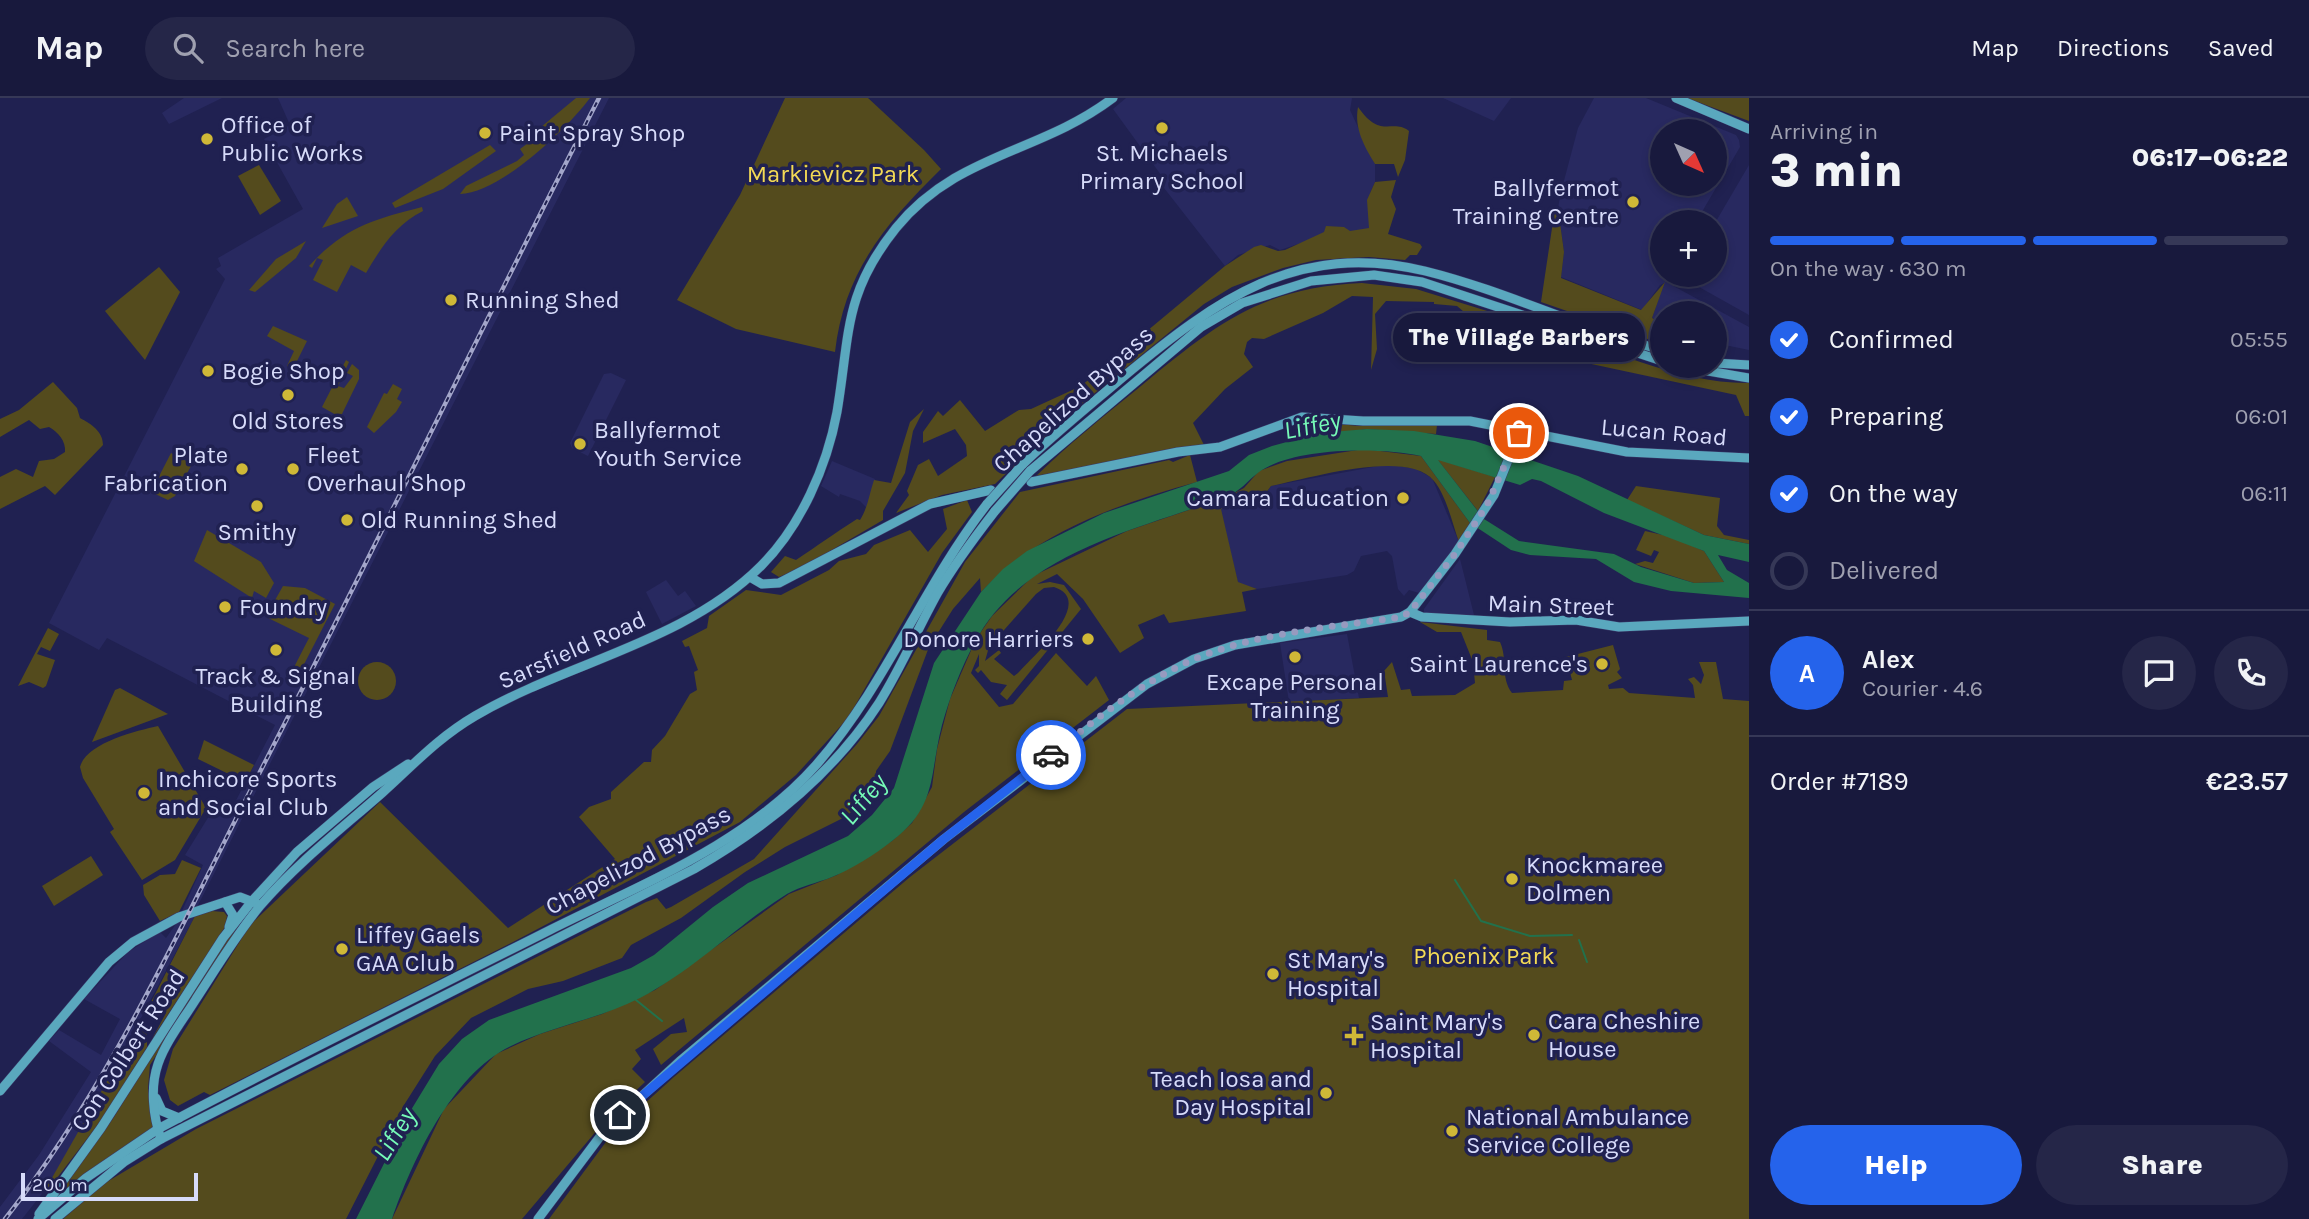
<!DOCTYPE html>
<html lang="en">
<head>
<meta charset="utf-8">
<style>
  :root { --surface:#18193d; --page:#252648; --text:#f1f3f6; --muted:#9fa0b0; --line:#363857; --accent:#2563eb }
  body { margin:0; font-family:Karla,sans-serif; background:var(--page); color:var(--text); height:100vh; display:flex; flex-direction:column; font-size:26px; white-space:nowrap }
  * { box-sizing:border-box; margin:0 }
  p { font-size:23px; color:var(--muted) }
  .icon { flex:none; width:38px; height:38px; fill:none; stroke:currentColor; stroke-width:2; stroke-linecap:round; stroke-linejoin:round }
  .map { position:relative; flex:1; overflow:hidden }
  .details { display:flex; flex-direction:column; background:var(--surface); width:560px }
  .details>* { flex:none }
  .needle { width:46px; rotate:135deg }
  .controls { position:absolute; left:1650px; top:21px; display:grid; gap:14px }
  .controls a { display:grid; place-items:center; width:77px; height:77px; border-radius:50%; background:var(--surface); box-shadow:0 4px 10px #0003,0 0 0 2px var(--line); font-size:35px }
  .scale { position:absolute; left:21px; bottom:18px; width:177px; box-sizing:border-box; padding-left:7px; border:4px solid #d7dbfa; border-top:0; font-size:19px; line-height:24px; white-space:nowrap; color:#d7dbfa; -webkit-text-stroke:5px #202151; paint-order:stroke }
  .pin { position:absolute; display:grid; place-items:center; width:60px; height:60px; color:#fff; margin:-30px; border:4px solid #fff; border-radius:50%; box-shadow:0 2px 7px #0007 }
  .courier { position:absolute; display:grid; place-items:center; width:70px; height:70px; margin:-35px; border:5px solid #2563eb; border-radius:50%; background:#fff; color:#222; box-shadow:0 2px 9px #0007 }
  .bubble { position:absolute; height:49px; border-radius:24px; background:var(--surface); box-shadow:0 4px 10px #0003,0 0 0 2px var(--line); font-size:23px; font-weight:800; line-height:49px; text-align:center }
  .summary em { font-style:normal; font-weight:800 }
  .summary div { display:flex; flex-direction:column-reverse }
  .summary { display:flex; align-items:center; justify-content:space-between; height:119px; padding:0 21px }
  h1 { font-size:46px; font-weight:800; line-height:52px }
  .bar { display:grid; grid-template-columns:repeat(4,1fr); gap:10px 7px; align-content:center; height:84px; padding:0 21px }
  .bar i { height:9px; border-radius:5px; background:var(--line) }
  .bar .on { background:var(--accent) }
  .bar p { grid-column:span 4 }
  .line { display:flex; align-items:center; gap:18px; padding:0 21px; border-top:2px solid var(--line) }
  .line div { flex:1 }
  .round { display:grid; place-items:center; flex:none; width:74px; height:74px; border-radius:37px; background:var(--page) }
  ol { padding:0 21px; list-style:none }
  li { display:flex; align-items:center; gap:21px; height:77px }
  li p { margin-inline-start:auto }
  li .icon { padding:7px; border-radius:50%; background:var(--accent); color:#fff; stroke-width:4 }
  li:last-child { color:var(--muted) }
  li i { width:38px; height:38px; border:4px solid var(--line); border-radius:50% }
  .cta { display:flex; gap:14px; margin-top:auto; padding:14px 21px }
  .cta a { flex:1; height:80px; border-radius:42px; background:var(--accent); color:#fff; font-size:28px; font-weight:800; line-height:80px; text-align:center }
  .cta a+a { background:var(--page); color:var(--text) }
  header { display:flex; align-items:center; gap:42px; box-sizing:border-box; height:98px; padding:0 35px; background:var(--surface); border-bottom:2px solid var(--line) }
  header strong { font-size:33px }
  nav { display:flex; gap:38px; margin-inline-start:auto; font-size:24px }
  .search { width:490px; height:63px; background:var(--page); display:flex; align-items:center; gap:18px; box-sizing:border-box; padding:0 24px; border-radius:38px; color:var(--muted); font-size:26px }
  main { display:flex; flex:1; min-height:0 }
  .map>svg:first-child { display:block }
  .built { fill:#282960; fill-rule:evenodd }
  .green { fill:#544b1d; fill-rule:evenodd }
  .water { fill:#22714c; fill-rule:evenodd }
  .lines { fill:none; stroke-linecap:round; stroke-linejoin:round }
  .stream { stroke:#22714c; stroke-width:2 }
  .secondary-casing { stroke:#3a3b69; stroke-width:10 }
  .secondary { stroke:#5aa8be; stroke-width:9 }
  .rail-casing { stroke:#a3a6ca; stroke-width:4.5 }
  .rail { stroke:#202151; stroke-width:2; stroke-dasharray:5; stroke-linecap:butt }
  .secondary-bridge-casing { stroke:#3a3b69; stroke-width:10; stroke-linecap:butt }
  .secondary-bridge { stroke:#5aa8be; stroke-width:9 }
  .done { stroke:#979abf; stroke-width:7; stroke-dasharray:0 12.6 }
  .route { stroke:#2563eb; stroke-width:9 }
  .poi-dot { fill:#cfb837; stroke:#202151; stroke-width:2.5 }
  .labels { text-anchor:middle; stroke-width:7; stroke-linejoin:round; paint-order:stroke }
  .poi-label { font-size:24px; fill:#d7dbfa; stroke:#202151; text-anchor:start }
  .park-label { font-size:24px; fill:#f3da55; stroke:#202151 }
  .street-label { font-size:24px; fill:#d7dbfa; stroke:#202151 }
  .water-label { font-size:26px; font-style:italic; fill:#76fab7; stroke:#202151 }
</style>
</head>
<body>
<header>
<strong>Map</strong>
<div class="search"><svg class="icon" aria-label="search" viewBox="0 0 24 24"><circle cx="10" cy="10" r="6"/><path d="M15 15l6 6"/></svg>Search here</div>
<nav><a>Map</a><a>Directions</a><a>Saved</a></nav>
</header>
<main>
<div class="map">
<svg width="1749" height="1121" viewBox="0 0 1749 1121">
  <rect width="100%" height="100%" fill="#202151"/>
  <g class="built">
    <polygon points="184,0 222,0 169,26 162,15"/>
    <polygon points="278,0 609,0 192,819 195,818 85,1026 45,1092 22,1121 0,1121 0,1109 39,1057 91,974 49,943 59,932 101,957 120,921 84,901 128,854 160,834 166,840 176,826 203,767 185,757 214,710 228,718 275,627 107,540 99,552 49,525 225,181 216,171 221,168 218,160 303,111 264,41 290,27"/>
    <polygon points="1126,0 1352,0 1350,12 1375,66 1375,84 1370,95 1380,134 1335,134 1280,152 1270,147 1238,157 1225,168 1157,81 1161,77 1113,11"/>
    <polygon points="1443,0 1511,0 1494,23"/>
    <path d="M1594 0H1646L1736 37 1739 42 1740 49 1696 124H1662V177H1669L1666 184 1749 229V252L1715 245V215H1662V225L1652 220 1664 185 1660 187 1642 212 1561 179 1564 154 1558 110 1561 94 1578 30ZM1662 33H1715V86H1662Z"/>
    <polygon points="1749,67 1749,217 1683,180 1685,177 1715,177 1715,125"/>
    <polygon points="611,275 626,282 588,358 572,350 570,345 604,276"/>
    <polygon points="832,363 875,381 867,410 860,403 840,396 839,399 821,388"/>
    <polygon points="1389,366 1416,371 1432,380 1459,444 1419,495 1409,492 1404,498 1398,491 1392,458 1387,453 1361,458 1354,473 1347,477 1257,491 1238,485 1220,410 1262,401 1271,388"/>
    <polygon points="1460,461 1474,517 1424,515 1424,511"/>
    <polygon points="666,482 678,498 685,493 696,508 662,526 646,494"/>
    <polygon points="1347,536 1359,600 1289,604 1280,545"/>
  </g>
  <g class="green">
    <path d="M576 0H590C566 32 500 95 460 96L466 88 517 63 524 57 520 51 531 43 529 39Z"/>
    <path d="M785 0H868L924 52 941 71C886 125 844 174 835 254L736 231 677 202 740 97Z"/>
    <polygon points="1687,0 1749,0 1749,23"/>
    <path d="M1358 9C1381 42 1392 20 1409 33L1405 62 1398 79 1394 66H1375C1364 48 1354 30 1358 9Z"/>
    <polygon points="490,47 496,53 443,91 395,110 392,105"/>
    <polygon points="259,67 281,103 260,117 238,78"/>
    <polygon points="1396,82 1391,99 1396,111 1388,136 1420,146 1422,149 1417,157 1410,157 1405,162 1369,159 1316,162 1283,170 1232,189 1204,206 1068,317 995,386 942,397 896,415 909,397 907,393 918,367 929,361 938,378 967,358 966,347 955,331 923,345 923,334 938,313 943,318 960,302 985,333 1019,312 1031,311 1081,288 1225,168 1254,149 1261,147 1278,153 1285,152 1324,134 1326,128 1344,129 1350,133 1369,130 1367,102 1375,84"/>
    <polygon points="347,99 358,118 322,130 337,106"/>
    <path d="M422 109 423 113C395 127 381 150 366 175L351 167 337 194 313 182 323 162 317 160 312 170 309 168C345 129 372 122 422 109Z"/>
    <polygon points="1555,110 1558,110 1564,154 1561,180 1641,212 1665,184 1652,220 1662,225 1662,246 1541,204"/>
    <polygon points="306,143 296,160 255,194 249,192 276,161"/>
    <polygon points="159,169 180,194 145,262 105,213"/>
    <path d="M1362 185 1416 191 1529 226 1526 238 1530 252 1503 247 1457 208 1434 206V204L1386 203 1375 216 1377 251 1371 272 1373 199 1352 198 1323 215 1264 241 1252 240 1247 244 1244 256 1253 269 1225 291 1193 325 1204 347 1036 378C1069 346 1105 317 1141 288 1215 227 1262 189 1362 185Z"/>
    <polygon points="1405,223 1448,227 1469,245 1440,240 1410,242 1410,230 1404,230"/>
    <polygon points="273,228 307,243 293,271 287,268 294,253 267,238"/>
    <path d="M1539 228C1604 249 1680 286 1749 285V318H1745L1736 297 1540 255Z"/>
    <polygon points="346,262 349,264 338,288 344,290 353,278 347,275 352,266 359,272 359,281 342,316 338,318 322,309"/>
    <path d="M53 284 77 310 80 320C91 326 103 333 103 347L55 397 45 388 0 411V379L16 371 33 379 39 363 54 361 65 354C66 343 58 334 49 329L40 331 29 322 0 339V321L19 312Z"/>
    <polygon points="393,286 402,291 397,301 402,304 396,314 374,335 367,329 384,295 387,296"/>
    <path d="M924 311 913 333 905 375 883 413V422L801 470 779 479 771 474 785 458 796 462C817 448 835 435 857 421L860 422C868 409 869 397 874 382L891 385 910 324Z"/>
    <polygon points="1304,323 1360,328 1437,327 1436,336 1367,331 1296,341"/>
    <path d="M1364 351 1421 358 1470 425 1459 444C1452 425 1447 399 1434 383 1407 350 1308 381 1271 388L1262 400 1221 411 1238 484 1257 491 1242 494 1246 513 1169 525 1164 516 1138 527 1144 540 1120 555 1083 501 1057 476 1037 486 1050 484 1064 487 1081 511 1007 602 1000 596 1007 587 991 584 981 572 978 575 975 572 979 568V556L971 575 999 609 1013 606 1056 555 1087 588 1096 578 1109 602 964 714 661 967 653 951 671 936 687 934 684 920 635 952 641 961 632 971 645 984 609 1018 522 1121H392L444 1011 496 956 540 936 602 916 655 892 789 796 837 777 892 743 912 725 932 689 937 651 950 601 976 541 992 518 1033 478 1127 433 1227 399 1244 390 1259 373 1287 363ZM1054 489C1097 503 1033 558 1018 575L1014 578 994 561 1001 555 999 552 985 563 989 549 1036 496 1044 490Z"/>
    <polygon points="171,355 192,366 175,398 168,402 151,394"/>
    <path d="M1190 357 1197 384C1120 405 1037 434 981 494L980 480 953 511 929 549 890 653 876 673V683L857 708 847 718 785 749 745 774 681 820 631 847 622 860 563 883 528 891 471 920 435 958 404 1007 346 1121H63L105 1085 196 1031 646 804 657 800 666 811 671 809 754 761 857 646 879 618 965 464 1020 394 1169 362 1173 364Z"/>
    <polygon points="1437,361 1495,379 1478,413"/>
    <polygon points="1636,388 1720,400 1717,428 1724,437 1749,442 1749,446 1704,437 1627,402"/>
    <polygon points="967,402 972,414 942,455 848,620 796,677 740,724 513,844 210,997 204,994 178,1008 170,1002 164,982 173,951 250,827 380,704 508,830 615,761 579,719 589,709 611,701 611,694 644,664 651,664 652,652 665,638 690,596 697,592 694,574 698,572 689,548 685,549 682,543 707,530 709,518 746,492 781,497 829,472 839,463 866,456 874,447 910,432 928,454 947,431 943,411"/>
    <polygon points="207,432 261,464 274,485 266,500 254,493 252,500 194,463"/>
    <polygon points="1645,433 1672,439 1704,453 1724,484 1694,485 1635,466 1645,463 1653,465 1659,454 1654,452 1651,458 1636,452"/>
    <polygon points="283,488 305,490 335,506 298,578 291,575 309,540 266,519 270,511 273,512 277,506 274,504"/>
    <path d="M1420 524 1487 532V542L1500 544C1508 561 1500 579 1512 595L1563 592 1564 583 1572 582 1566 559 1613 547 1620 571 1617 574 1622 580 1608 587 1609 591 1623 590 1629 595 1695 600 1693 587 1688 581 1694 579 1701 586 1704 577 1699 564H1716L1723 601 1749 603V1121H549L614 1033 674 979 910 779 1127 611 1388 599 1384 573 1392 564 1401 592 1410 591 1412 598 1455 597 1475 585 1473 564 1461 534H1437Z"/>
    <polygon points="48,530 59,536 50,553 41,549 37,556 55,562 46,588 43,590 29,584 18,588"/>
    <circle cx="377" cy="583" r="19"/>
    <polygon points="120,590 168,616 92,644 115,592"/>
    <path d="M158 628 206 710 175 762 142 782 110 734 114 731 83 680 80 669C86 645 136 633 158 628Z"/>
    <polygon points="204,642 254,667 245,684 198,661"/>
    <polygon points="91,758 103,777 54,808 42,788"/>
    <polygon points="182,762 201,770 179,814 160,823 144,797 143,787 160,777 175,776"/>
    <polygon points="212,813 224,814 227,818 225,829 152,941 166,915 150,906 195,818"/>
    <polygon points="243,821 150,967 148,990 153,1030 60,1095 114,1019 223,844"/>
    <polygon points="138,929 147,934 147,949 103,1020 47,1093 45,1092"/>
  </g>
  <path class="water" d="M1367 331 1414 333 1475 343 1578 378 1704 437 1749 446V464L1718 457 1727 472 1749 485V500L1671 493 1634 484 1596 461 1530 457 1511 452 1470 425 1421 358C1380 349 1294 349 1259 374 1247 383 1241 393 1226 399 1140 431 1022 454 975 544 961 570 950 598 942 627 929 677 938 708 892 743 874 757 852 771 832 779 817 785 801 788 787 796 736 828 694 872 640 900 599 921 552 928 511 948 452 976 412 1063 392 1121H356L411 1012 439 966 462 941 489 922 631 870 654 857 713 809 748 785 848 738 872 717 894 690 934 565 981 494 1003 471 1027 453 1104 415 1229 373 1249 357 1272 348 1320 335ZM1438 362 1520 387 1532 381 1541 383 1604 415 1704 453 1724 484 1694 485 1641 469 1614 456 1519 443 1484 421Z"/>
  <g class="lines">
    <g class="stream">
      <polyline points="1455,782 1481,823 1530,838 1572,837"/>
      <polyline points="1579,842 1587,864"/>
      <polyline points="636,902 662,923"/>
    </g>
    <g class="secondary-casing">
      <g id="secondary">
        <polyline points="1676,0 1749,31"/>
        <polyline points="1715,265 1749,267"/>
        <polyline points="1679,268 1749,280"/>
        <path d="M1022 367C1054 336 1089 308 1123 279 1216 202 1297 142 1425 173 1506 193 1582 231 1662 252"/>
        <polyline points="1030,373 1201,229 1242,205 1311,183 1374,177 1422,184 1662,263"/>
        <polyline points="1031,384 1178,354 1220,349 1302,319 1363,323 1470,323 1627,354 1749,360"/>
        <polyline points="750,479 762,486 779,485 930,406 991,392"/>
        <polyline points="1410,514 1422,519 1510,524 1576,522 1619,529 1749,523"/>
        <polyline points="225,804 233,817 229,829"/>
        <polyline points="0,993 109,864 133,844 179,819 240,799 256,805"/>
        <polyline points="156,1000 162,1013 179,1020"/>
        <path d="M161 1041C153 1018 150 989 158 966 166 943 183 922 196 901 217 869 236 837 260 808 296 766 341 731 382 695 413 667 439 639 475 618 567 564 684 545 761 468 801 428 827 368 837 314 850 237 843 196 896 130 957 55 1039 56 1113 0"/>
        <polyline points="39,1116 101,1030 223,840 252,803 297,754 373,689 408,666"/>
        <path d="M38 1121 86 1080 158 1031C287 962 419 898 550 832 642 786 748 745 817 666 886 587 923 488 987 406"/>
        <path d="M55 1121 124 1064 161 1041 694 771C767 729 833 676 879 605 901 570 917 532 937 496 954 467 974 440 995 413"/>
        <polyline points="538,1121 605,1032 680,963 944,741 1147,586 1194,561 1235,547 1401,519 1410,514 1455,456 1494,397 1519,335"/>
      </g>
    </g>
    <use href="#secondary" class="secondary"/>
    <g class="rail-casing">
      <path id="rail" d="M5 1121C104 995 171 849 243 707 364 472 479 235 599 0"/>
    </g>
    <use href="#rail" class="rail"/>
    <g class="secondary-bridge-casing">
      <g id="secondary-bridge">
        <polyline points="987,406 1022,367"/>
        <polyline points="995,413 1030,373"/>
      </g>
    </g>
    <use href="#secondary-bridge" class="secondary-bridge"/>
  </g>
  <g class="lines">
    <path class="done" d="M1051 657C1096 621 1144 582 1197 560 1261 534 1334 529 1401 519L1410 514 1455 456 1487 407 1519 335"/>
    <polyline class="route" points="620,1017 944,741 1051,657"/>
  </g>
  <g class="poi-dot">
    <circle cx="1162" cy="30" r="7"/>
    <circle cx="485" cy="35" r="7"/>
    <circle cx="207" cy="41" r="7"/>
    <circle cx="1633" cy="104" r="7"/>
    <circle cx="451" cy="202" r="7"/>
    <circle cx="208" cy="273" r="7"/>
    <circle cx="288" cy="297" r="7"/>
    <circle cx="580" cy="346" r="7"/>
    <circle cx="242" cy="371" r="7"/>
    <circle cx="293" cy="371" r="7"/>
    <circle cx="1403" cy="400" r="7"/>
    <circle cx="257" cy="408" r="7"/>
    <circle cx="347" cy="422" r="7"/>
    <circle cx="225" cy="509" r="7"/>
    <circle cx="1088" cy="541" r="7"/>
    <circle cx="276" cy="552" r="7"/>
    <circle cx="1295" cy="559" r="7"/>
    <circle cx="1602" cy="566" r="7"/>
    <circle cx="144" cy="695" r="7"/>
    <circle cx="1512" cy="781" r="7"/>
    <circle cx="342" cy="851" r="7"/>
    <circle cx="1273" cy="876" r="7"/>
    <circle cx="1534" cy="937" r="7"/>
    <path d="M1350.5 927.5h7v7h7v7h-7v7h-7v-7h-7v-7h7z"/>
    <circle cx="1326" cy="995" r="7"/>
    <circle cx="1452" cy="1033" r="7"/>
  </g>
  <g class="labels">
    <g class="poi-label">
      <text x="221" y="35">Office of<tspan x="221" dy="28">Public Works</tspan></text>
      <text x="499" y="43">Paint Spray Shop</text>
      <text x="1162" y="63" text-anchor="middle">St. Michaels<tspan x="1162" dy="28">Primary School</tspan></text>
      <text x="1619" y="98" text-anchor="end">Ballyfermot<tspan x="1619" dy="28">Training Centre</tspan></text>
      <text x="465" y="210">Running Shed</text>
      <text x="222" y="281">Bogie Shop</text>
      <text x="288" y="331" text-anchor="middle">Old Stores</text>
      <text x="594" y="340">Ballyfermot<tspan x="594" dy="28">Youth Service</tspan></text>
      <text x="228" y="365" text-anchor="end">Plate<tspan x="228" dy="28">Fabrication</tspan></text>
      <text x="307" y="365">Fleet<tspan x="307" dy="28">Overhaul Shop</tspan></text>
      <text x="1389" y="408" text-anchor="end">Camara Education</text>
      <text x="361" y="430">Old Running Shed</text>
      <text x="257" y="442" text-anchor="middle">Smithy</text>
      <text x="239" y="517">Foundry</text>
      <text x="1074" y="549" text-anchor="end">Donore Harriers</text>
      <text x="1588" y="574" text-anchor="end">Saint Laurence's</text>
      <text x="276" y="586" text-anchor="middle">Track &amp; Signal<tspan x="276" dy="28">Building</tspan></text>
      <text x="1295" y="592" text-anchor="middle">Excape Personal<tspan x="1295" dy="28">Training</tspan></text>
      <text x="158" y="689">Inchicore Sports<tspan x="158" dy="28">and Social Club</tspan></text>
      <text x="1526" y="775">Knockmaree<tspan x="1526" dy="28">Dolmen</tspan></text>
      <text x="356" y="845">Liffey Gaels<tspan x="356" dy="28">GAA Club</tspan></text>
      <text x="1287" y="870">St Mary's<tspan x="1287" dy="28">Hospital</tspan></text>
      <text x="1548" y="931">Cara Cheshire<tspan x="1548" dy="28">House</tspan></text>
      <text x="1370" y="932">Saint Mary's<tspan x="1370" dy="28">Hospital</tspan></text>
      <text x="1312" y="989" text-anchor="end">Teach Iosa and<tspan x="1312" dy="28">Day Hospital</tspan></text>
      <text x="1466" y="1027">National Ambulance<tspan x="1466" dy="28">Service College</tspan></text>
    </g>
    <g class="park-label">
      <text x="833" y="84">Markievicz Park</text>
      <text x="1484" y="866">Phoenix Park</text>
    </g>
    <g class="street-label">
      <text transform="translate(1073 301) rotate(-42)" y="8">Chapelizod Bypass</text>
      <text transform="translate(1664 334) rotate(5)" y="8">Lucan Road</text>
      <text transform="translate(1551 507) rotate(2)" y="8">Main Street</text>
      <text transform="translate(572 552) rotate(-24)" y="8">Sarsfield Road</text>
      <text transform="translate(638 762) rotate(-28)" y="8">Chapelizod Bypass</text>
      <text transform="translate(128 952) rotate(-57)" y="8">Con Colbert Road</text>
    </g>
    <g class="water-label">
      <text transform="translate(1312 327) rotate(-11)" y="9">Liffey</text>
      <text transform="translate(863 701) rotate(-50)" y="9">Liffey</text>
      <text transform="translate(394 1036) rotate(-58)" y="9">Liffey</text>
    </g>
  </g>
</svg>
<div class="controls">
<a><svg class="needle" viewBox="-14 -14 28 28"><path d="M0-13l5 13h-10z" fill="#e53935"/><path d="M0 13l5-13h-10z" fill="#9fa0b0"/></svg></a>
<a>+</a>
<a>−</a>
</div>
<div class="scale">200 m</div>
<div class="pin" style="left:1519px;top:335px;background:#ea580c"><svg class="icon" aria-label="bag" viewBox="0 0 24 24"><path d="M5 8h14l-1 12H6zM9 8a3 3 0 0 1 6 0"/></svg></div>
<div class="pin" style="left:620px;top:1017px;background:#1f2937"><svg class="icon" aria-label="home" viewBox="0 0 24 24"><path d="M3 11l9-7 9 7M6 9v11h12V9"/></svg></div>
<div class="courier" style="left:1051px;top:657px"><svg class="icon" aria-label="car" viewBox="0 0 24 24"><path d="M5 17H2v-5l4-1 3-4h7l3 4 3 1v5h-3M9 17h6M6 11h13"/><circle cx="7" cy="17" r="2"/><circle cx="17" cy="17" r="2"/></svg></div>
<div class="bubble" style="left:1393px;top:215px;width:252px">The Village Barbers</div>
</div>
<section class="details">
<div class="summary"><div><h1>3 min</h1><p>Arriving in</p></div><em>06:17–06:22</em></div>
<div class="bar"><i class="on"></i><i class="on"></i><i class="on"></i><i></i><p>On the way · 630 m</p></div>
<ol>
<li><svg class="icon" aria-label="check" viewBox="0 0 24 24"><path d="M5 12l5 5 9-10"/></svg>Confirmed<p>05:55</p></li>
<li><svg class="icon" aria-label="check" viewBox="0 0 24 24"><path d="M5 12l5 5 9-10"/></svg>Preparing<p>06:01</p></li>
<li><svg class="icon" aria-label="check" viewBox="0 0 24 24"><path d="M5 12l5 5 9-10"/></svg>On the way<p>06:11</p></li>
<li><i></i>Delivered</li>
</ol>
<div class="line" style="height:126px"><b class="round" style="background:var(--accent);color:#fff">A</b><div><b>Alex</b><p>Courier · 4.6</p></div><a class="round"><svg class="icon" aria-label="chat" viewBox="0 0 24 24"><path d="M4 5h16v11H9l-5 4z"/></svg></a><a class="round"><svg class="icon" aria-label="phone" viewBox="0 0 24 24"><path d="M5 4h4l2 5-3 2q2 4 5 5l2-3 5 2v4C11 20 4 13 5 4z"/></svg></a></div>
<div class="line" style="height:91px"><div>Order #7189</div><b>€23.57</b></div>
<div class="cta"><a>Help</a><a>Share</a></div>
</section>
</main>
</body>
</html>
